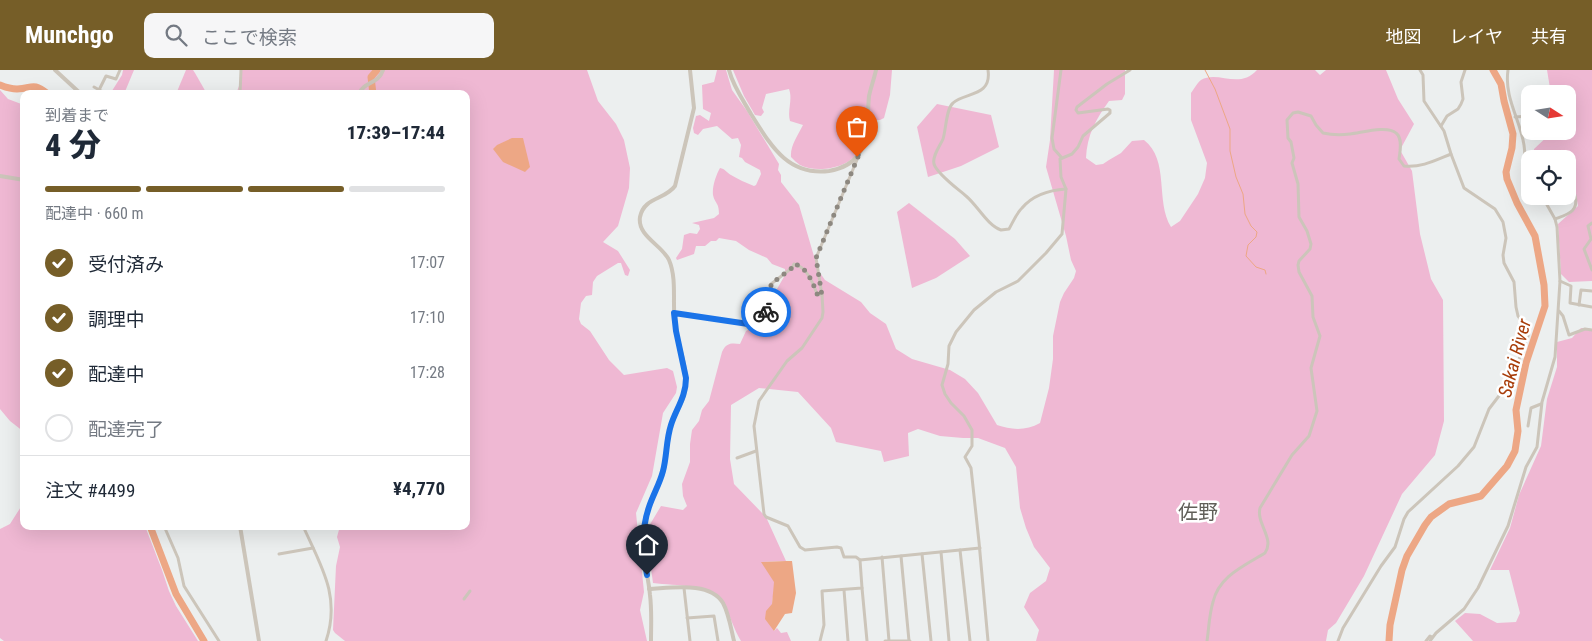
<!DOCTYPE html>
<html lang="ja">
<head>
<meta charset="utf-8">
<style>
  :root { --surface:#fff; --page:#f6f6f7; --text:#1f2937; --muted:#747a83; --line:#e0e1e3; --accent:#765e28 }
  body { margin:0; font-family:"Roboto Condensed","Noto Sans JP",sans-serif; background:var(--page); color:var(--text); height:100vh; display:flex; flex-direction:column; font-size:19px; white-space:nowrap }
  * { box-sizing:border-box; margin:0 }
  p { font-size:16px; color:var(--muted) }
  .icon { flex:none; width:28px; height:28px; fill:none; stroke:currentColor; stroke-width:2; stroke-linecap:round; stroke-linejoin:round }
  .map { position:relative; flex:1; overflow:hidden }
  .details { position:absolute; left:20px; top:20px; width:450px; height:440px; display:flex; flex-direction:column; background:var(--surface); border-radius:10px; box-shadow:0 5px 20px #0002 }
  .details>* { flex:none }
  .needle { width:32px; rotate:102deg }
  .tools { position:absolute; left:1521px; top:15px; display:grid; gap:10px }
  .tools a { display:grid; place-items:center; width:55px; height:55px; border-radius:10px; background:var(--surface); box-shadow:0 5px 20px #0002; font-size:25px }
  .pin { position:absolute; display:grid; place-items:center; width:42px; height:42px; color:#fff; margin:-51px -21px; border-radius:50% 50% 50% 0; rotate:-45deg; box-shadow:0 0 5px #0007 }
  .pin .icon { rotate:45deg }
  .courier { position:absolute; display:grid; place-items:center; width:50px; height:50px; margin:-25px; border:4px solid #1a73e8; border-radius:50%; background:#fff; color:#222; box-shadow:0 1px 6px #0007 }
  .head em { font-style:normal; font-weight:800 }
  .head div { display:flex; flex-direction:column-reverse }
  .head { display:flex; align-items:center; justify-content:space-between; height:85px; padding:0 25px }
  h1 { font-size:32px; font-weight:800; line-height:38px }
  .bar { display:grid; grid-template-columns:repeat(4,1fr); gap:8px 5px; align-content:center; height:60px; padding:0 25px }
  .bar i { height:6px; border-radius:4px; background:var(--line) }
  .bar .current { background:var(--accent) }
  .bar p { grid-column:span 4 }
  .line { display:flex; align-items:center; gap:12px; padding:0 25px; border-top:1px solid var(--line) }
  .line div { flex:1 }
  ol { padding:0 25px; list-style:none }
  li { display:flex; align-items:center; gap:15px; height:55px }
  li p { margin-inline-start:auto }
  li .icon { padding:5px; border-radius:50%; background:var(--accent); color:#fff; stroke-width:4 }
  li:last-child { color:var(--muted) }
  li i { width:28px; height:28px; border:2px solid var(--line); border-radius:50% }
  header { display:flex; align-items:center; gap:30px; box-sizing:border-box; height:70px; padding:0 25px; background:var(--accent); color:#fff }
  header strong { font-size:24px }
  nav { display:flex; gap:28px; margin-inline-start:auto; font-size:18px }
  .search { width:350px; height:45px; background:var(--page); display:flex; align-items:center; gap:12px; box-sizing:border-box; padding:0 18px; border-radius:10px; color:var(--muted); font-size:19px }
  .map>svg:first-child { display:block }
  .green { fill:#efb8d3 }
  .water { fill:#eda785 }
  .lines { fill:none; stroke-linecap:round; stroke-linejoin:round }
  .stream { stroke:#eda785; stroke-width:1 }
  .river { stroke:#eda785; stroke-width:7 }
  .minor { stroke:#ccc5ba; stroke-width:3 }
  .tertiary { stroke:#ccc5ba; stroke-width:4 }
  .done { stroke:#8d8880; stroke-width:5; stroke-dasharray:0 9 }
  .route { stroke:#1a73e8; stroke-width:6 }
  .labels { text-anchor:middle; stroke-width:5; stroke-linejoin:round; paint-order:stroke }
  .water-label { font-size:19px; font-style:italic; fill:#a83d0a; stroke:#fff }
  .quarter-label { font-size:20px; fill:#615f59; stroke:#fff }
</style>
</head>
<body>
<header>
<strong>Munchgo</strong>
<div class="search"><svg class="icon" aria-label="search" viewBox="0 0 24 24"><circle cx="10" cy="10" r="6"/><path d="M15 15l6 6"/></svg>ここで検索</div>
<nav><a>地図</a><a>レイヤ</a><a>共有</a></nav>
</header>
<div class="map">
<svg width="1592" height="571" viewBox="0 0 1592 571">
  <rect width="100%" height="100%" fill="#ecefef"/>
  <g class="green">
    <polygon points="123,0 134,0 124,24 110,24 122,5"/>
    <polygon points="186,0 193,0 195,3 207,24 176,24"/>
    <polygon points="240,0 587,0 598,31 616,54 624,70 630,98 629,118 618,156 603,172 618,181 630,200 628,206 625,205 621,193 618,193 597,206 593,212 592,225 586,226 581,233 579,249 581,254 590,261 609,290 624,305 667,298 673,301 677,317 676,323 663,343 652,406 636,443 644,522 640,540 647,571 345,571 335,563 333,560 336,496 340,477 337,467 340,456 466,456 466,24 236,24 242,8"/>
    <path d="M717 0H726L732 20 747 41 779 94 778 100 781 105V112L799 135 818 200 825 210 861 232 870 243 886 254 896 279 912 289 950 300 965 309 978 323 997 355C1011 360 1026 361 1040 353L1049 318 1053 289V266L1060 232 1064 223 1074 208 1076 201 1071 190 1066 166 1046 97 1050 70 1054 0H1125V24L1122 30 1109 31C1096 49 1087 65 1086 88L1096 95 1103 94 1109 90 1121 83 1132 71 1144 70C1170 90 1155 131 1171 157L1180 151 1198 124 1205 108 1207 93 1191 50V23C1194 19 1197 13 1201 10 1218 0 1239 20 1257 0H1315L1320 5 1326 0H1386L1398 29 1414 54 1400 80 1412 101 1420 164 1431 209 1443 230 1444 351 1435 385 1402 424 1364 506 1336 553 1328 560 1326 571H1036L1039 560 1024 537 1030 523 1046 511 1050 498 1034 477 1026 458 1020 438 1016 397 1005 378 978 368H963L940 366 918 359 908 363 909 386 884 392 881 381 836 372 831 358 798 322 759 318 731 335 730 389 734 414 766 447 786 491 762 492 775 512 772 534 774 561 777 558 781 563 787 562 791 571H741C734 560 731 547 724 536 712 513 676 516 653 513L646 461 661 436 683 440 687 436 683 426 682 414 690 392V374L692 360 699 351 702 340 709 331 722 282C726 273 731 273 740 274L746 261 756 256 770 244 775 231 777 219 785 205V199L772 194 767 188 749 180 736 171 719 168 716 171H711L705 176H696L694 184 677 190 676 188 682 179 684 165 690 163 697 164 700 159 699 155 692 153 714 148 719 144C719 132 715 134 713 125 712 117 716 105 720 98 725 99 726 102 731 105 738 109 746 113 754 116L756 115 761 104 760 100 745 92 742 88 739 87 741 75 738 68 732 69 717 56 703 59 698 65 694 63 693 58 696 46 700 45 709 51 711 43 703 39 702 15 714 12Z"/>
    <path d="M733 0H892L890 25 884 48 880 50 864 51 863 58H860L851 47C845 51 839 60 839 68L851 77 859 79C852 98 817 104 800 95 797 93 794 90 791 87 790 76 798 65 803 55L790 51C787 40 793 30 789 19L766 24 762 38 764 42 761 46 755 45 744 26Z"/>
    <polygon points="1547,0 1592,0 1592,211 1569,212 1561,204 1558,154 1578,136 1576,125 1568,120 1568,89 1533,89 1534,79 1551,63 1551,61 1568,61 1568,24 1551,24"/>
    <polygon points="0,20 8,29 24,35 24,362 10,351 0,339"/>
    <polygon points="937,34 991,45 999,77 961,96 928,107 917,57"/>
    <polygon points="909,133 955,169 970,186 936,208 912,218 897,142"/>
    <polygon points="1581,258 1592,259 1592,571 1473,571 1455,551 1465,543 1480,544 1497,553 1516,552 1520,543 1509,500 1490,500 1510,458 1519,425 1541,376 1547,329 1557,297 1557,272 1572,268"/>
    <polygon points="24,432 24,456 145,456 162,500 169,521 176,536 198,571 4,571 0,568 0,459 10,454"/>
  </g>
  <g class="water">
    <polygon points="512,68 523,68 530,97 525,102 503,92 493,79 497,75"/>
    <polygon points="786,491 792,491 796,523 792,543 785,544 774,561 765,549 766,541 772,534 774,512 761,492"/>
  </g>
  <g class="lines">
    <polyline class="stream" points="1205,0 1215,19 1230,59 1230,81 1236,107 1243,124 1245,144 1251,156 1257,162 1256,167 1248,175 1246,186 1256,197 1265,200 1266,204"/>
    <g class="river">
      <path d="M0 15C5 17 11 19 17 19 33 19 31 11 48 24"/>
      <polyline points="373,24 371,7 377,0"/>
      <polyline points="150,456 176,524 204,571"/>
      <polyline points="1389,571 1390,555 1402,500 1407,486 1425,455 1431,447 1449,434 1481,426 1507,396 1515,381 1518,361 1516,340 1526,293 1545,236 1544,215 1535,166 1517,133 1507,109 1506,102 1512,78 1513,64 1504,31 1501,14 1493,0"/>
    </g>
    <g class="minor">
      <path d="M988 0C992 27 965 22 953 33 946 39 946 60 943 69 940 76 932 86 934 94 937 104 958 119 966 126 978 136 987 155 1001 160L1009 159C1013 152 1016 144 1022 138 1033 125 1050 120 1066 119"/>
      <polyline points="1061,0 1052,68 1054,79 1062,88"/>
      <path d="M1508 0C1504 28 1520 49 1524 75 1526 88 1523 98 1530 109"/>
      <polyline points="94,17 103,22"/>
      <polyline points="99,20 106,6 116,9 120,0"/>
      <polyline points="240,24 241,0"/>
      <polyline points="1515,47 1530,46"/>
      <polyline points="1441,56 1447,46 1458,39 1461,34 1463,29 1461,12 1465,0"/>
      <polyline points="859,85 816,188 822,225 823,242 822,248 802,278 787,291 759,331 754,356 764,444 766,447 788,456 800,477 805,480 837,477 841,478 844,487 856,487 860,490 980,478"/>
      <path d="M1555 149C1568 144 1579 142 1575 125L1568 121"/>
      <polyline points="1592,153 1588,156 1591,169 1584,179 1592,200"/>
      <polyline points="1560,211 1571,216 1570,233 1592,237"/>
      <polyline points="1579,235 1581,220 1592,221"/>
      <polyline points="1559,241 1563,246 1569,265 1585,259 1592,260"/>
      <path d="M674 243 755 255 761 246 766 243 771 222V214L792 198 794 194C807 197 813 213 817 224L822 225"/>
      <polyline points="1528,356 1531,338 1541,334"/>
      <polyline points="737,388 756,381"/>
      <polyline points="164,456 178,488 184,516 219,571"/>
      <path d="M303 456C321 496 341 526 326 571"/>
      <polyline points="960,480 970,571"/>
      <polyline points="941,482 949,571"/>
      <polyline points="279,484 313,478"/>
      <polyline points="922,484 931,571"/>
      <polyline points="901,486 909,571"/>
      <polyline points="882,487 889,571"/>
      <polyline points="684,518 690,571"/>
      <polyline points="862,518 867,571"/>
      <polyline points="844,520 848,571"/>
      <polyline points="464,529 470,521"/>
      <polyline points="687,548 714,546 718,571"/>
      <polyline points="820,571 824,555 822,521 862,518 860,490"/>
      <polyline points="885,571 910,571"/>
      <polyline points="988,571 979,472 971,398 965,387 972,376 972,360 964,346 951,333 945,324 942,315 948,294 949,276 956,262 974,240 996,222 1018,211 1046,183 1062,164 1066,119 1061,107 1060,89 1072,84 1078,77 1083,66 1110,43 1110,40 1108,39 1078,43 1076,40 1077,37 1107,14 1130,0"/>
      <path d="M1207 571C1209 558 1209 545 1213 532 1219 506 1244 496 1265 483 1275 468 1256 454 1260 438L1292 385 1309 366 1317 341 1311 298 1320 266 1313 247 1312 226 1299 202 1298 195 1299 191 1310 179 1311 174 1307 161 1299 147 1298 114 1292 93 1294 88 1291 72 1288 68 1287 50 1293 43 1298 42 1311 46 1316 55 1323 63C1332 65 1341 65 1350 64 1361 63 1387 55 1396 63 1403 68 1400 82 1399 89L1404 96C1421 98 1436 90 1451 84"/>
      <polyline points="1338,571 1343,558 1381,496 1395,477 1404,449 1408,442 1458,396 1474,377 1489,339 1511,310 1528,266 1528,261 1518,246 1516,237 1514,212 1504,193 1503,185 1506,168 1503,152 1495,139 1464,118 1451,84 1444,61 1424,31 1423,5 1420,0"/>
      <polyline points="1426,571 1430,566 1432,567"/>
      <polyline points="1430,571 1436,563 1464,539 1478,518 1508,456 1526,397 1537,377 1542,332 1555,287 1560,211 1557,157 1555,149 1542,126"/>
    </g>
    <g class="tertiary">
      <polyline points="55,0 81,24"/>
      <path d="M729 0C733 16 743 30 751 44 770 74 787 106 829 101 840 99 851 95 858 85 870 69 867 45 869 26 871 17 874 9 876 0"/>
      <path d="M359 24C364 11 378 15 383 0"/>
      <polyline points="0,106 24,110"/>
      <polyline points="240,456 259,571"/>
      <path d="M649 519C671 518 710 511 723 533 729 544 731 559 734 571"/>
      <path d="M651 571C651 556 652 541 650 525 648 501 639 479 644 454 648 435 658 419 663 400 667 386 666 370 671 355 676 341 686 329 686 313 687 296 679 278 676 261 671 238 678 211 669 190 662 175 637 166 640 147 644 127 665 130 675 116L694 38 690 0"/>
    </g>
  </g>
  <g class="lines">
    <path class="done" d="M766 242 771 222V214L792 198 794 194C807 197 813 213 817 224L822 226 816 188 860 82 857 87"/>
    <path class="route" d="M647 505C643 482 641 460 649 437 653 425 660 413 663 401 667 386 666 370 671 355 676 339 686 327 686 308L676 261 674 243 755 255 766 242"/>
  </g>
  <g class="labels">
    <g class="water-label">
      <text transform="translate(1514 288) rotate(-75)" y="7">Sakai River</text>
    </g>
    <g class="quarter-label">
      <text x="1198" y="449">佐野</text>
    </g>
  </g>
</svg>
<div class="tools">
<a><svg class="needle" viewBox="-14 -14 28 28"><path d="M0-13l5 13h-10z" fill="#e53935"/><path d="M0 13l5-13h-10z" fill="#747a83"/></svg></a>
<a><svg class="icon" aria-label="locate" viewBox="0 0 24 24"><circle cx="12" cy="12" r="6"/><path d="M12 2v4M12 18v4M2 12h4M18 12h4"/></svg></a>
</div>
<div class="pin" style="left:857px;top:87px;background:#ea580c"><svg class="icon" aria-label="bag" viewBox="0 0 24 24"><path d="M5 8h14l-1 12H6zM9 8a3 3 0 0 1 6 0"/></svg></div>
<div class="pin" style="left:647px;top:505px;background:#1f2937"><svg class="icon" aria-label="home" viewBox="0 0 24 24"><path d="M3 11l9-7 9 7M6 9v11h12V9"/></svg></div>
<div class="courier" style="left:766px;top:242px"><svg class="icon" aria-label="bike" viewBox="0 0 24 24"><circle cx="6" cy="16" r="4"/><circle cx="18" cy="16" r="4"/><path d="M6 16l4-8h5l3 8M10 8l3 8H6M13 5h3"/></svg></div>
<section class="details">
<div class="head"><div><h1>4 分</h1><p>到着まで</p></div><em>17:39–17:44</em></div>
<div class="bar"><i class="current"></i><i class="current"></i><i class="current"></i><i></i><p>配達中 · 660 m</p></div>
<ol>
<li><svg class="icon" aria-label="check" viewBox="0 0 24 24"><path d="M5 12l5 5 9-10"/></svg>受付済み<p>17:07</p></li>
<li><svg class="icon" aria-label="check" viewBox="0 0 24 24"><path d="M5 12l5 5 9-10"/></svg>調理中<p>17:10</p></li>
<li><svg class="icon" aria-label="check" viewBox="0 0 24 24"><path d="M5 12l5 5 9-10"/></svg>配達中<p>17:28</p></li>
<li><i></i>配達完了</li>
</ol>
<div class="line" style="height:65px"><div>注文 #4499</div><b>¥4,770</b></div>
</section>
</div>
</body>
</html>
